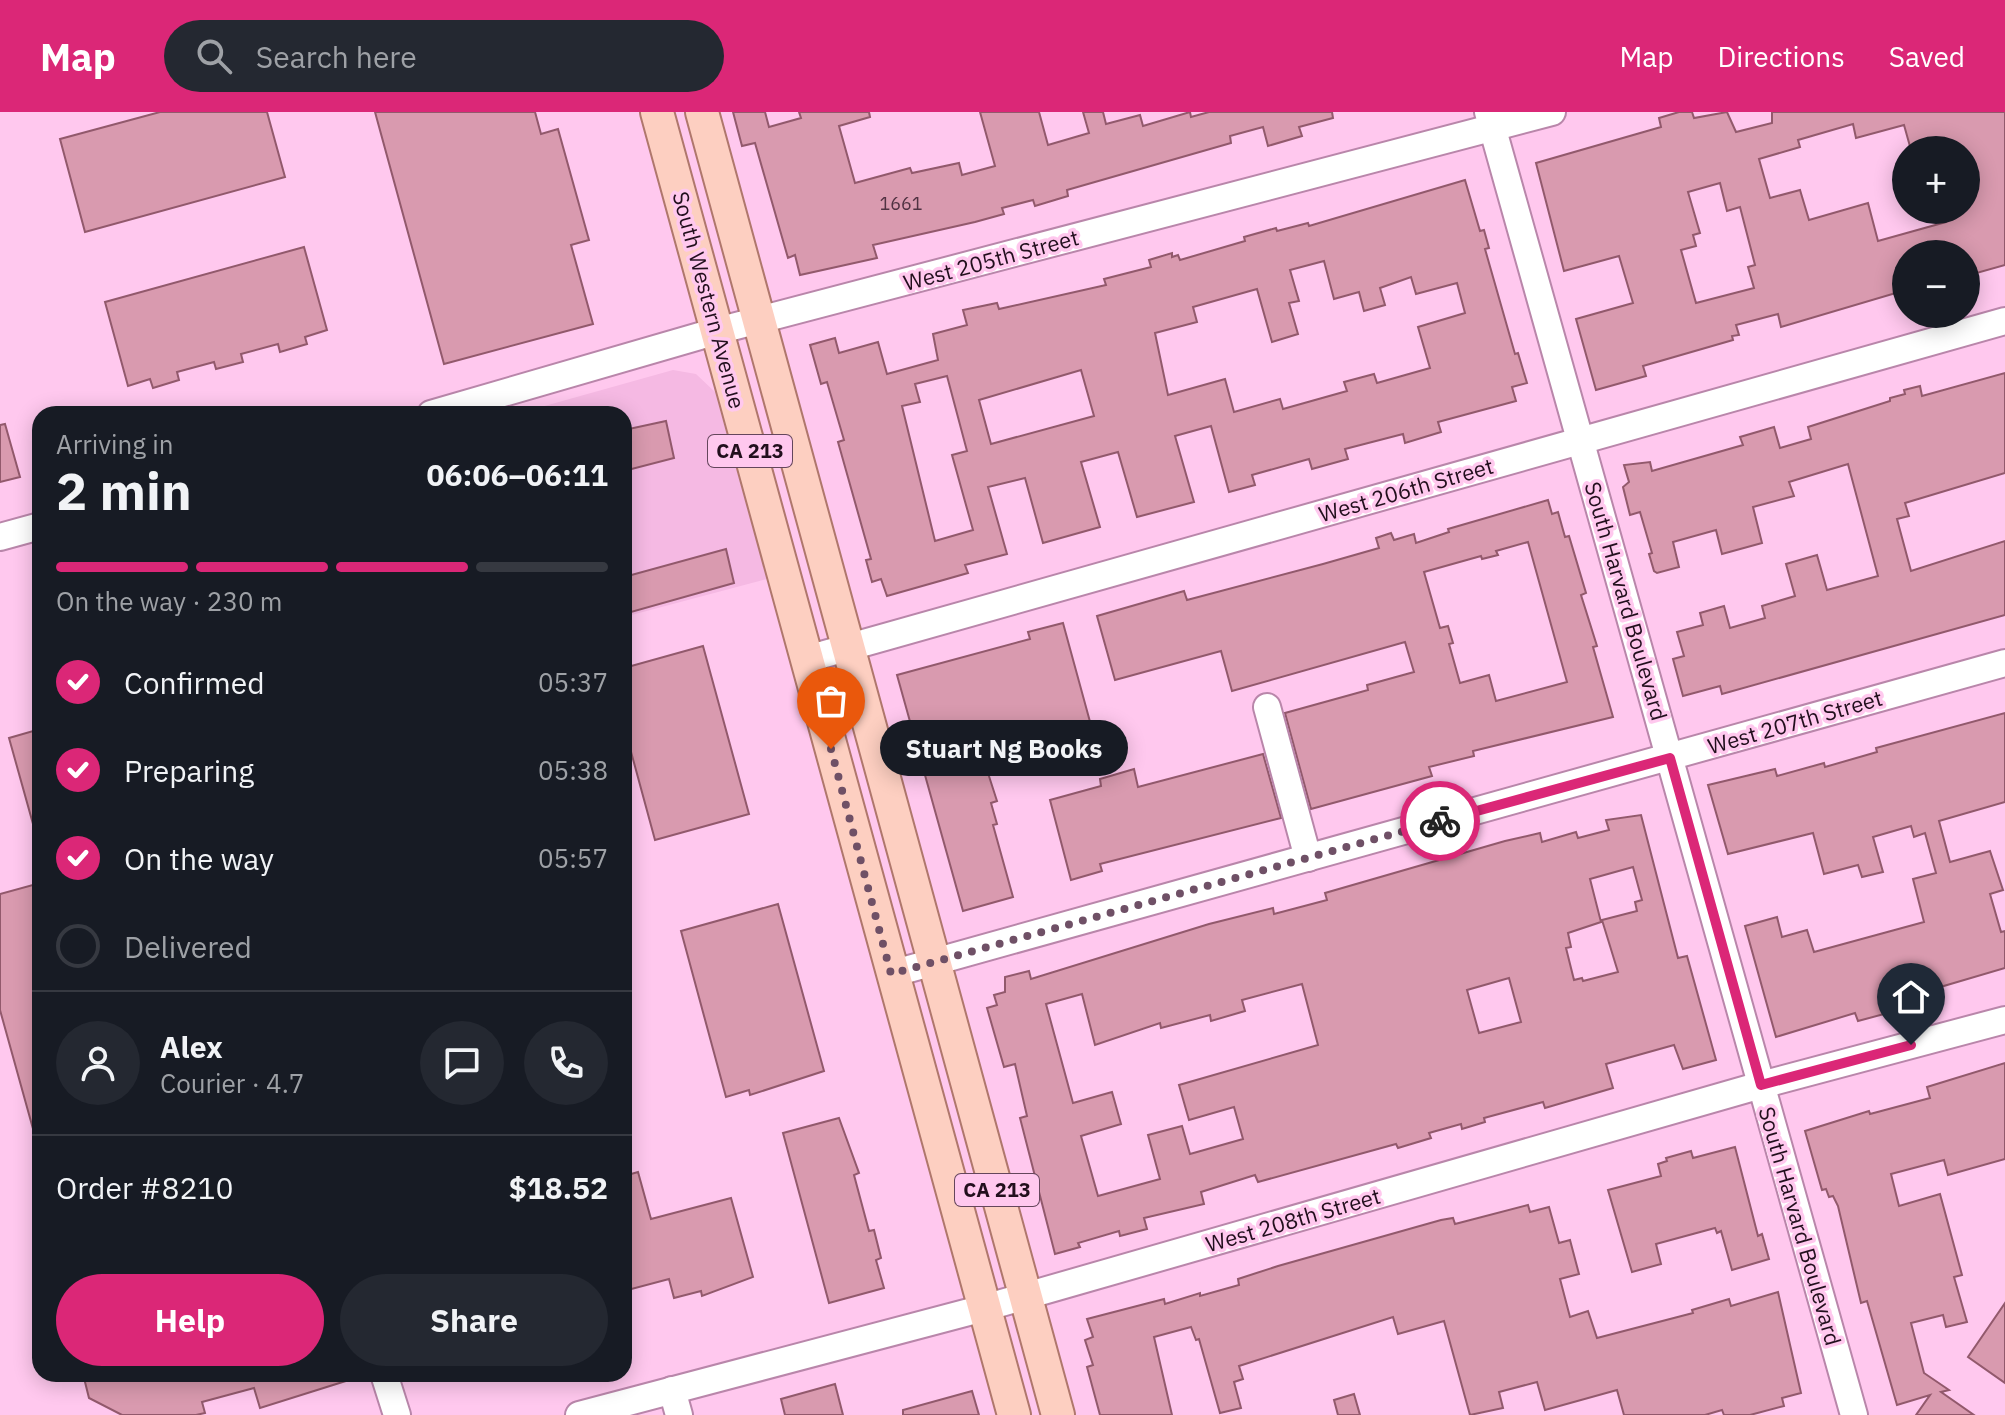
<!DOCTYPE html>
<html lang="en">
<head>
<meta charset="utf-8">
<style>
  :root { --surface:#171b24; --page:#242831; --text:#f1f3f6; --muted:#9ea1a6; --line:#363941; --accent:#db2777 }
  body { margin:0; font-family:"IBM Plex Sans",sans-serif; background:var(--page); color:var(--text); height:100vh; display:flex; flex-direction:column; font-size:30px; white-space:nowrap }
  * { box-sizing:border-box; margin:0 }
  p { font-size:26px; color:var(--muted) }
  .icon { flex:none; width:44px; height:44px; fill:none; stroke:currentColor; stroke-width:2; stroke-linecap:round; stroke-linejoin:round }
  .map { position:relative; flex:1; overflow:hidden }
  .side { position:absolute; left:32px; top:294px; width:600px; height:976px; display:flex; flex-direction:column; background:var(--surface); border-radius:24px; box-shadow:0 4px 20px #0003 }
  .side>* { flex:none }
  .tools { position:absolute; left:1892px; top:24px; display:grid; gap:16px }
  .tools a { display:grid; place-items:center; width:88px; height:88px; border-radius:50%; background:var(--surface); box-shadow:0 4px 20px #0003; font-size:40px }
  .pin { position:absolute; display:grid; place-items:center; width:68px; height:68px; color:#fff; margin:-82px -34px; border-radius:50% 50% 50% 0; rotate:-45deg; box-shadow:0 0 8px #0007 }
  .pin .icon { rotate:45deg }
  .courier { position:absolute; display:grid; place-items:center; width:80px; height:80px; margin:-40px; border:6px solid #db2777; border-radius:50%; background:#fff; color:#222; box-shadow:0 2px 10px #0007 }
  .bubble { position:absolute; height:56px; border-radius:28px; background:var(--surface); box-shadow:0 4px 20px #0003; font-size:26px; font-weight:800; line-height:56px; text-align:center }
  .headline em { font-style:normal; font-weight:800 }
  .headline div { display:flex; flex-direction:column-reverse }
  .headline { display:flex; align-items:center; justify-content:space-between; height:136px; padding:0 24px }
  h1 { font-size:52px; font-weight:800; line-height:60px }
  .bar { display:grid; grid-template-columns:repeat(4,1fr); gap:12px 8px; align-content:center; height:96px; padding:0 24px }
  .bar i { height:10px; border-radius:6px; background:var(--line) }
  .bar .current { background:var(--accent) }
  .bar p { grid-column:span 4 }
  .line { display:flex; align-items:center; gap:20px; padding:0 24px; border-top:2px solid var(--line) }
  .line div { flex:1 }
  .round { display:grid; place-items:center; flex:none; width:84px; height:84px; border-radius:42px; background:var(--page) }
  ol { padding:0 24px; list-style:none }
  li { display:flex; align-items:center; gap:24px; height:88px }
  li p { margin-inline-start:auto }
  li .icon { padding:8px; border-radius:50%; background:var(--accent); color:#fff; stroke-width:4 }
  li:last-child { color:var(--muted) }
  li i { width:44px; height:44px; border:4px solid var(--line); border-radius:50% }
  .cta { display:flex; gap:16px; margin-top:auto; padding:16px 24px }
  .cta a { flex:1; height:92px; border-radius:48px; background:var(--accent); color:#fff; font-size:32px; font-weight:800; line-height:92px; text-align:center }
  .cta a+a { background:var(--page); color:var(--text) }
  header { display:flex; align-items:center; gap:48px; box-sizing:border-box; height:112px; padding:0 40px; background:var(--accent); color:#fff }
  header strong { font-size:38px }
  nav { display:flex; gap:44px; margin-inline-start:auto; font-size:28px }
  .search { width:560px; height:72px; background:var(--page); display:flex; align-items:center; gap:20px; box-sizing:border-box; padding:0 28px; border-radius:44px; color:var(--muted); font-size:30px }
  .map>svg:first-child { display:block }
  .built { fill:#f5b9e3 }
  .building { fill:#d99aaf; stroke:#92596c; stroke-width:2; fill-rule:evenodd }
  .lines { fill:none; stroke-linecap:round; stroke-linejoin:round }
  .minor-casing { stroke:#b986aa; stroke-width:30 }
  .major-casing { stroke:#af776c; stroke-width:36 }
  .minor { stroke:#fff; stroke-width:26 }
  .major { stroke:#fdcfc1; stroke-width:32 }
  .done { stroke:#6f5066; stroke-width:8; stroke-dasharray:0 14.4 }
  .route { stroke:#db2777; stroke-width:10 }
  .labels { text-anchor:middle; stroke-width:7; stroke-linejoin:round; paint-order:stroke }
  .number-label { font-size:18px; fill:#503242 }
  .shield { fill:#ffc8ee; stroke:#64465c; stroke-width:2 }
  .shield-label { font-size:20px; font-weight:bold; fill:#220f1d }
  .street-label { font-size:22px; fill:#220f1d; stroke:#ffc8ee }
</style>
</head>
<body>
<header>
<strong>Map</strong>
<div class="search"><svg class="icon" aria-label="search" viewBox="0 0 24 24"><circle cx="10" cy="10" r="6"/><path d="M15 15l6 6"/></svg>Search here</div>
<nav><a>Map</a><a>Directions</a><a>Saved</a></nav>
</header>
<div class="map">
<svg width="2005" height="1303" viewBox="0 0 2005 1303">
  <rect width="100%" height="100%" fill="#ffc8ee"/>
  <polygon class="built" points="673,258 696,262 715,280 767,467 624,505 624,302 516,302"/>
  <g class="building">
    <polygon points="160,0 267,0 285,65 85,120 60,27"/>
    <polygon points="375,0 535,0 541,22 558,17 589,128 571,133 593,212 444,252"/>
    <polygon points="733,0 765,0 769,15 801,6 799,0 869,0 870,5 839,14 855,71 910,56 912,61 959,51 962,63 995,54 980,0 1039,0 1048,33 1089,21 1083,0 1103,0 1106,12 1140,3 1143,14 1190,0 1191,5 1209,0 1332,0 1333,6 1299,15 1302,24 1268,34 1263,15 1230,24 1231,31 1067,78 1068,84 1035,94 1033,88 1002,96 1004,102 975,110 873,133 877,146 800,163 795,143 788,146 755,31 742,34"/>
    <path d="M1679 0H1692L1694 6 1727 0 1736 20 1772 11V0H2005V153L1966 164V142H1906V178L1781 215 1778 202 1736 213 1739 223 1732 224 1733 228 1643 254 1646 264 1596 278 1576 207 1633 191 1619 144 1564 159 1536 51 1661 15 1659 6ZM1853 12 1856 26 1904 13 1911 38 1960 35 1966 38V98H1942L1946 110 1878 129 1868 91 1809 108 1800 78 1770 86 1759 47 1800 35 1798 28ZM1720 71 1727 99 1740 95 1755 153 1748 155 1754 176 1696 191 1681 138 1696 134 1693 123 1700 121 1688 80Z"/>
    <path d="M1465 68 1480 119 1484 118 1489 136 1485 137 1515 242 1518 241 1527 271 1512 275 1516 289 1438 310 1441 320 1405 331 1403 322 1345 337 1348 347 1312 357 1309 347 1252 363 1255 373 1229 380 1211 314 1175 324 1194 390 1137 405 1118 340 1081 350 1100 415 1043 431 1025 366 988 375 1007 442 965 453 968 461 887 484 881 467 872 470 866 448 871 447 838 330 844 328 827 270 821 272 810 233 835 226 839 241 878 230 887 262 938 248 933 222 967 213 963 198 997 191 999 197 1106 173 1104 167 1151 155 1149 148 1172 141V145L1178 143 1180 148 1245 129 1244 125 1276 116 1277 119 1308 111 1309 114ZM1324 149 1334 187 1359 180 1364 199 1385 193 1380 176 1411 165 1416 182 1457 171 1465 201 1418 215 1430 256 1377 271 1374 262 1344 270 1347 279 1283 297 1280 287 1234 300 1225 267 1168 283 1155 221 1197 210 1193 195 1257 177 1272 230 1298 222 1289 191 1299 189 1290 158ZM1081 258 1094 304 991 332 979 288ZM947 264 967 339 952 343 973 418 935 429 902 294 920 290 915 272Z"/>
    <polygon points="304,135 327,218 305,225 307,232 280,240 278,232 241,242 243,250 216,257 214,250 177,260 179,268 153,276 150,267 128,274 105,190"/>
    <polygon points="2005,261 2005,361 1905,391 1909,404 1897,407 1911,459 2005,429 2005,503 1722,582 1720,574 1683,584 1673,547 1684,544 1677,520 1703,513 1700,501 1724,494 1730,516 1765,506 1762,494 1795,484 1786,452 1817,443 1827,478 1878,464 1848,352 1789,370 1794,384 1753,395 1762,431 1722,442 1716,418 1673,430 1679,455 1657,461 1654,459 1649,442 1652,441 1640,400 1630,403 1623,375 1629,370 1624,353 1650,350 1652,359 1743,333 1740,325 1774,315 1780,336 1811,327 1808,315 1890,289 1890,286 1905,282 1904,278 1920,274 1922,284"/>
    <polygon points="666,309 674,346 624,359 624,318"/>
    <polygon points="5,312 20,365 0,370 0,313"/>
    <path d="M1548 388 1552 402 1558 400 1565 425 1569 424 1586 481 1581 483 1597 534 1593 535 1613 605 1473 639 1474 644 1429 655 1432 664 1311 697 1285 601 1368 578 1367 573 1414 560 1405 530 1232 579 1221 539 1115 568 1097 504 1184 479 1187 488 1323 452 1379 436 1376 426 1391 421 1394 428 1414 422 1416 431 1449 420 1448 417ZM1528 430 1567 570 1496 589 1489 563 1460 571 1449 532 1453 531 1448 514 1440 516 1424 460 1481 444 1482 447 1498 443 1496 439Z"/>
    <polygon points="726,437 734,471 624,502 624,465"/>
    <polygon points="1063,511 1095,628 987,658 997,689 991,691 997,712 993,713 1013,785 963,799 897,563 1030,527 1028,520"/>
    <polygon points="703,534 749,702 655,728 624,614 624,556"/>
    <polygon points="2005,601 2005,690 1939,709 1950,750 1990,739 2003,778 1990,782 2001,820 2005,819 2005,856 1937,876 1940,887 1858,909 1855,901 1776,925 1745,814 1777,805 1782,825 1807,818 1814,840 1924,810 1913,767 1936,761 1925,721 1914,725 1911,714 1873,725 1883,760 1862,765 1858,753 1824,762 1813,721 1728,742 1708,673 1775,657 1777,664 1824,651 1825,655 1877,640 1876,636"/>
    <polygon points="40,617 40,718 35,719 9,626"/>
    <polygon points="1263,642 1281,706 1100,752 1102,759 1071,768 1050,688 1101,674 1100,667 1134,657 1138,675"/>
    <path d="M1641 703 1678 846 1687 844 1716 948 1683 957 1674 933 1606 952 1613 976 1545 996 1543 990 1484 1006 1485 1010 1462 1017 1461 1012 1429 1021 1431 1026 1398 1036 1396 1032 1258 1070 1255 1063 1201 1080 1204 1092 1144 1106 1147 1117 1120 1124 1119 1119 1078 1131 1080 1135 1055 1142 1020 1006 1027 1004 1015 952 1004 955 987 896 997 893 994 883 1005 880V865L1029 859 1031 867 1209 812 1273 796 1274 802 1327 788 1325 781 1505 729 1540 721 1542 730 1576 720 1578 726 1609 718 1606 708ZM1633 755 1642 788 1635 790 1637 799 1602 808 1618 860 1583 869 1582 866 1574 868 1566 836 1571 835 1568 821 1601 810 1590 767ZM1509 866 1521 910 1479 921 1467 878ZM1302 872 1318 933 1179 973 1189 1008 1234 995 1243 1027 1190 1042 1182 1014 1148 1023 1160 1067 1098 1084 1081 1024 1121 1012 1112 980 1073 991 1046 892 1082 882 1095 933 1160 911 1161 916 1210 903 1211 909 1245 899 1242 888Z"/>
    <polygon points="40,771 40,1024 35,1024 0,898 0,782"/>
    <polygon points="778,792 824,959 750,983 749,978 726,985 681,819"/>
    <polygon points="2005,951 2005,1047 1948,1063 1944,1048 1891,1062 1899,1094 1940,1082 1962,1163 1954,1165 1967,1210 1946,1215 1943,1203 1911,1211 1924,1261 1949,1278 1941,1280 1974,1303 1916,1303 1930,1283 1897,1293 1867,1189 1861,1191 1838,1094 1833,1084 1829,1085 1826,1077 1822,1078 1805,1019 1869,999 1870,1002 1930,986 1927,975"/>
    <polygon points="839,1006 859,1061 854,1063 869,1119 874,1118 881,1146 876,1148 884,1176 829,1191 783,1021"/>
    <polygon points="1735,1035 1758,1124 1762,1122 1769,1147 1732,1158 1721,1119 1717,1121 1715,1116 1656,1132 1661,1152 1632,1160 1608,1078 1661,1064 1658,1052 1667,1049 1666,1046 1691,1039 1693,1046"/>
    <polygon points="638,1060 651,1107 731,1086 753,1165 702,1184 701,1179 674,1186 669,1167 624,1179 624,1064"/>
    <polygon points="1528,1093 1530,1100 1549,1095 1559,1131 1570,1128 1579,1162 1560,1167 1570,1205 1588,1199 1597,1226 1693,1201 1692,1198 1729,1187 1731,1194 1778,1180 1801,1281 1782,1286 1784,1294 1750,1303 1724,1303 1722,1298 1705,1303 1624,1303 1617,1278 1545,1298 1537,1270 1499,1280 1503,1296 1470,1303 1444,1209 1398,1222 1393,1205 1239,1254 1243,1267 1234,1270 1241,1296 1220,1301 1199,1227 1196,1228 1191,1215 1154,1225 1172,1303 1100,1303 1087,1255 1093,1253 1085,1228 1093,1225 1087,1207 1164,1187 1165,1192 1200,1181 1200,1184 1239,1173 1238,1167 1278,1154 1441,1108 1453,1106 1455,1112"/>
    <polygon points="2005,1191 2005,1271 1968,1245"/>
    <polygon points="83,1262 348,1262 349,1268 260,1296 254,1276 202,1290 205,1301 196,1303 122,1303 89,1286"/>
    <polygon points="835,1272 843,1303 785,1303 781,1287"/>
    <polygon points="972,1279 979,1303 903,1303 903,1298"/>
    <polygon points="1354,1282 1360,1303 1338,1303 1334,1288"/>
  </g>
  <g class="lines">
    <g class="minor-casing">
      <g id="minor">
        <polyline points="1488,0 1854,1303"/>
        <polyline points="431,302 717,219 1552,0"/>
        <polyline points="0,425 40,414"/>
        <polyline points="807,547 2005,209"/>
        <polyline points="1267,595 1308,746"/>
        <polyline points="891,862 2005,551"/>
        <polyline points="384,1262 397,1303"/>
        <polyline points="672,1278 679,1303"/>
        <polyline points="579,1303 984,1196 1761,973 2005,908"/>
      </g>
    </g>
    <g class="major-casing">
      <g id="major">
        <polyline points="657,0 1014,1303"/>
        <polyline points="702,0 1058,1303"/>
      </g>
    </g>
    <use href="#minor" class="minor"/>
    <use href="#major" class="major"/>
  </g>
  <g class="lines">
    <polyline class="done" points="831,637 891,862 1440,709"/>
    <polyline class="route" points="1440,709 1670,646 1761,973 1911,933"/>
  </g>
  <g class="labels">
    <g class="number-label">
      <text x="901" y="98">1661</text>
    </g>
    <g class="shield">
      <rect x="708" y="323" width="84" height="32" rx="6"/>
      <rect x="955" y="1062" width="84" height="32" rx="6"/>
    </g>
    <g class="shield-label">
      <text x="750" y="346">CA 213</text>
      <text x="997" y="1085">CA 213</text>
    </g>
    <g class="street-label">
      <text transform="translate(991 148) rotate(-15)" y="8">West 205th Street</text>
      <text transform="translate(709 188) rotate(75)" y="8">South Western Avenue</text>
      <text transform="translate(1406 378) rotate(-16)" y="8">West 206th Street</text>
      <text transform="translate(1626 489) rotate(74)" y="8">South Harvard Boulevard</text>
      <text transform="translate(1795 610) rotate(-16)" y="8">West 207th Street</text>
      <text transform="translate(1293 1108) rotate(-16)" y="8">West 208th Street</text>
      <text transform="translate(1800 1114) rotate(74)" y="8">South Harvard Boulevard</text>
    </g>
  </g>
</svg>
<div class="tools">
<a>+</a>
<a>−</a>
</div>
<div class="pin" style="left:831px;top:637px;background:#ea580c"><svg class="icon" aria-label="bag" viewBox="0 0 24 24"><path d="M5 8h14l-1 12H6zM9 8a3 3 0 0 1 6 0"/></svg></div>
<div class="pin" style="left:1911px;top:933px;background:#1f2937"><svg class="icon" aria-label="home" viewBox="0 0 24 24"><path d="M3 11l9-7 9 7M6 9v11h12V9"/></svg></div>
<div class="courier" style="left:1440px;top:709px"><svg class="icon" aria-label="bike" viewBox="0 0 24 24"><circle cx="6" cy="16" r="4"/><circle cx="18" cy="16" r="4"/><path d="M6 16l4-8h5l3 8M10 8l3 8H6M13 5h3"/></svg></div>
<div class="bubble" style="left:880px;top:608px;width:248px">Stuart Ng Books</div>
<section class="side">
<div class="headline"><div><h1>2 min</h1><p>Arriving in</p></div><em>06:06–06:11</em></div>
<div class="bar"><i class="current"></i><i class="current"></i><i class="current"></i><i></i><p>On the way · 230 m</p></div>
<ol>
<li><svg class="icon" aria-label="check" viewBox="0 0 24 24"><path d="M5 12l5 5 9-10"/></svg>Confirmed<p>05:37</p></li>
<li><svg class="icon" aria-label="check" viewBox="0 0 24 24"><path d="M5 12l5 5 9-10"/></svg>Preparing<p>05:38</p></li>
<li><svg class="icon" aria-label="check" viewBox="0 0 24 24"><path d="M5 12l5 5 9-10"/></svg>On the way<p>05:57</p></li>
<li><i></i>Delivered</li>
</ol>
<div class="line" style="height:144px"><a class="round"><svg class="icon" aria-label="person" viewBox="0 0 24 24"><circle cx="12" cy="8" r="4"/><path d="M4 21q1-7 8-7t8 7"/></svg></a><div><b>Alex</b><p>Courier · 4.7</p></div><a class="round"><svg class="icon" aria-label="chat" viewBox="0 0 24 24"><path d="M4 5h16v11H9l-5 4z"/></svg></a><a class="round"><svg class="icon" aria-label="phone" viewBox="0 0 24 24"><path d="M5 4h4l2 5-3 2q2 4 5 5l2-3 5 2v4C11 20 4 13 5 4z"/></svg></a></div>
<div class="line" style="height:104px"><div>Order #8210</div><b>$18.52</b></div>
<div class="cta"><a>Help</a><a>Share</a></div>
</section>
</div>
</body>
</html>
